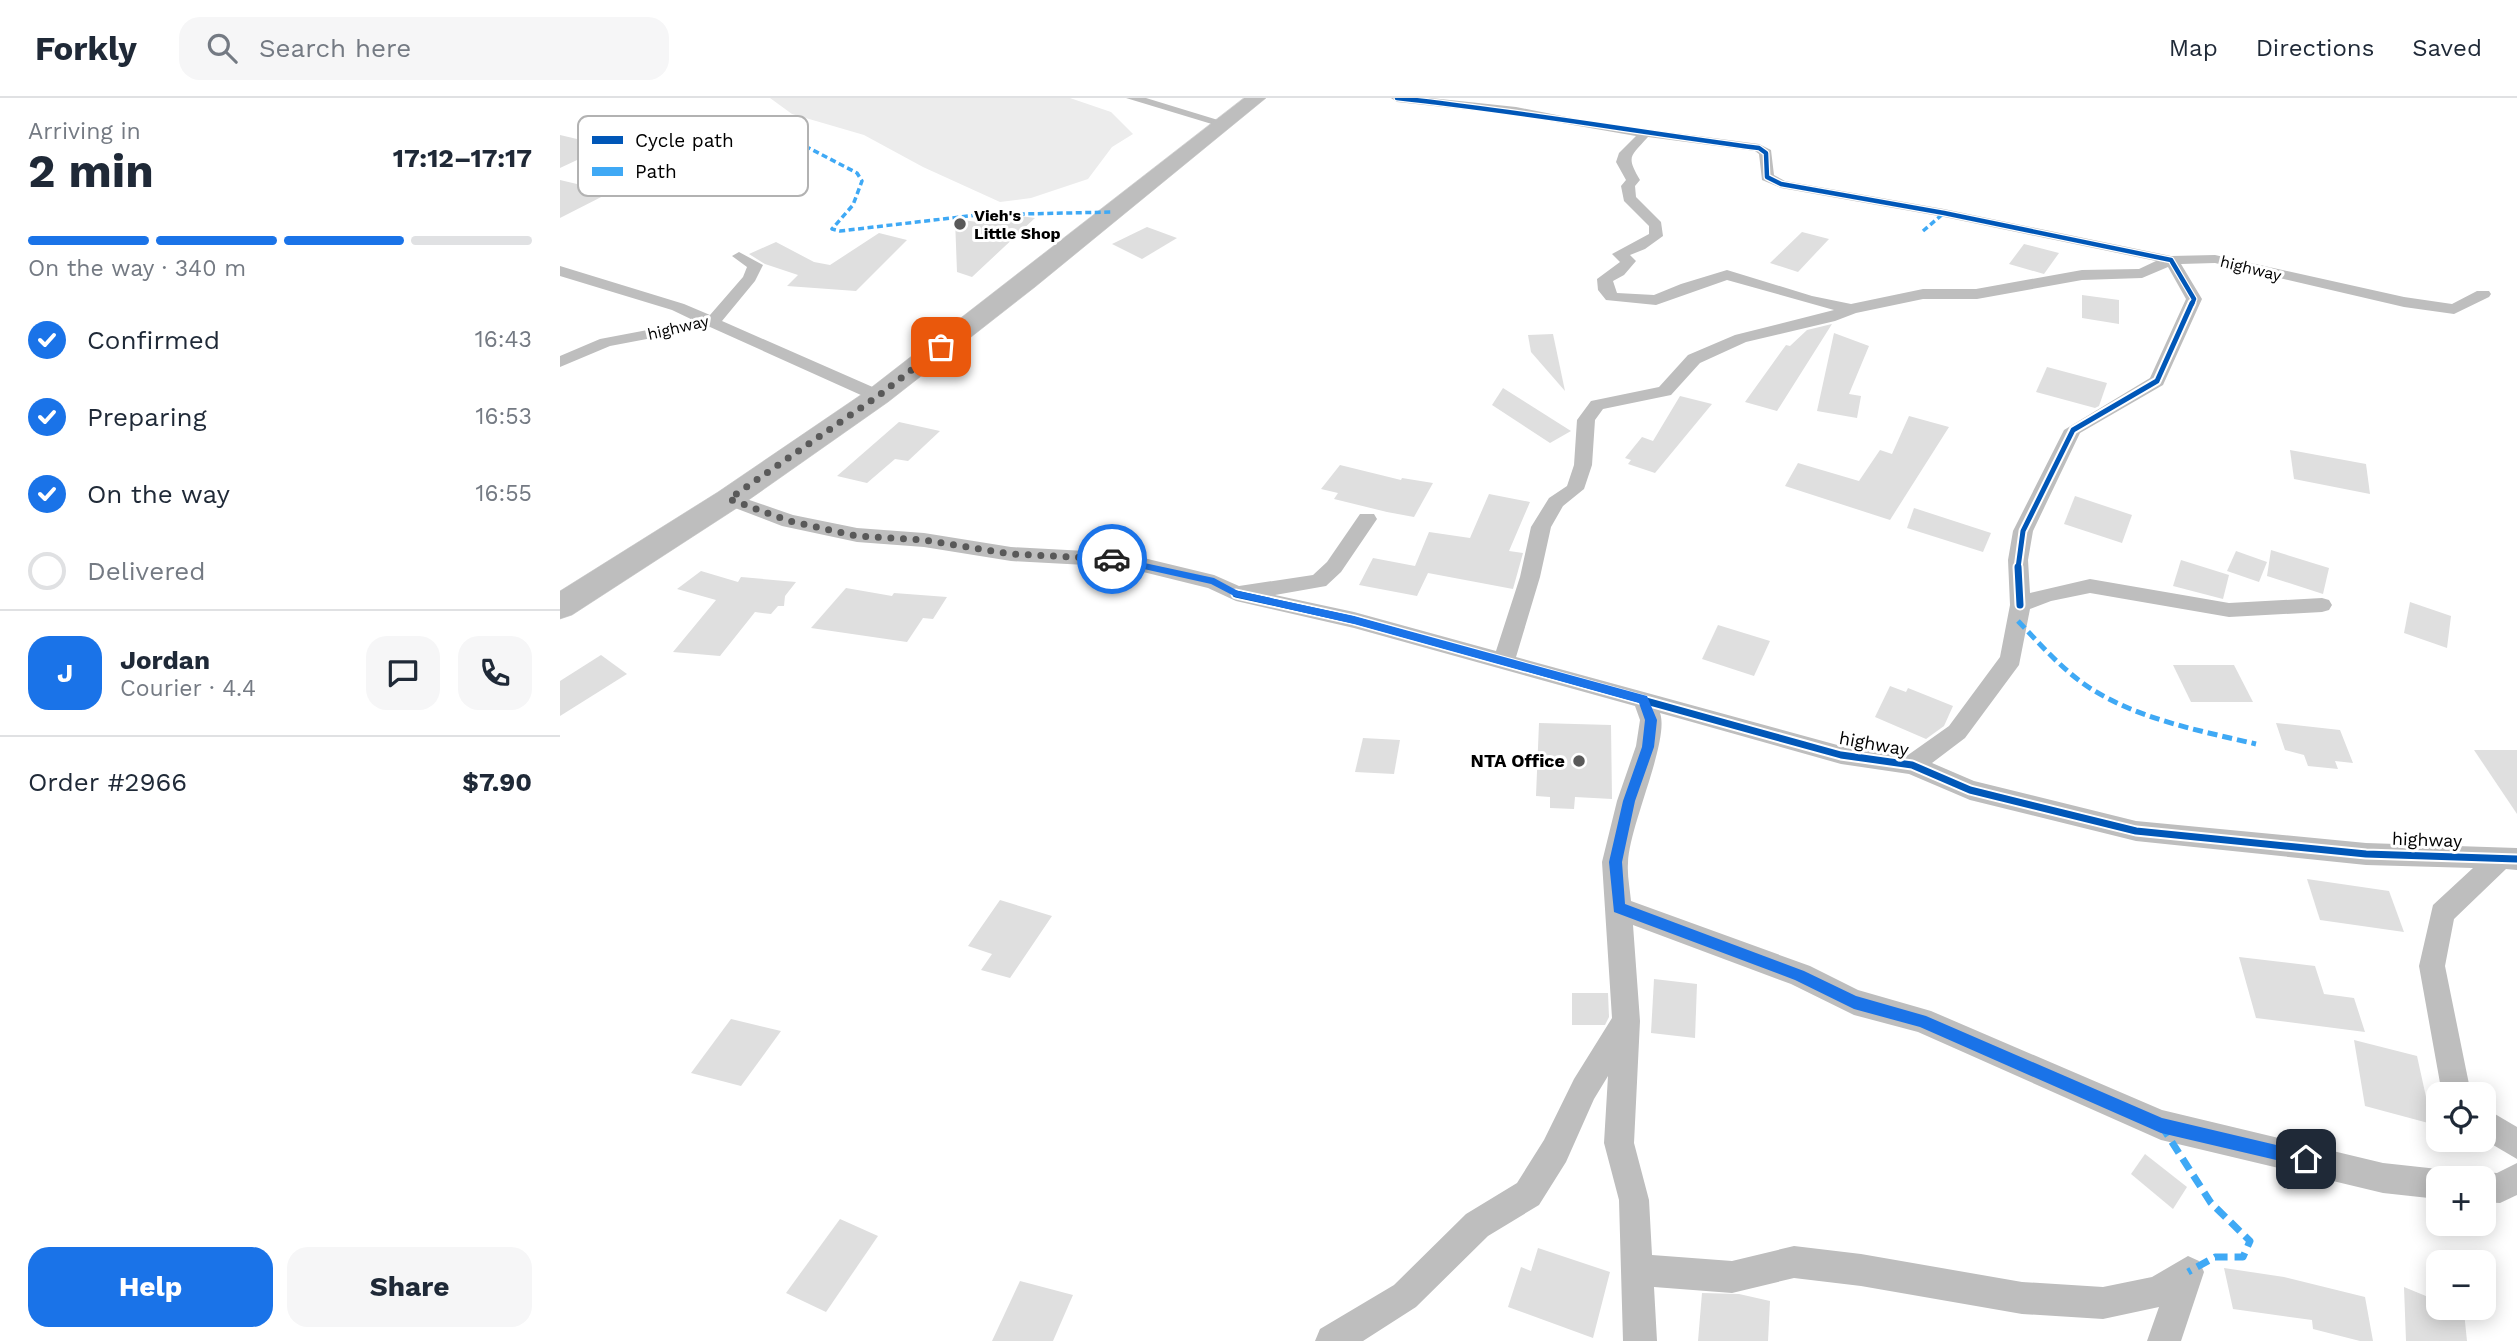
<!DOCTYPE html>
<html lang="en">
<head>
<meta charset="utf-8">
<style>
  :root { --surface:#fff; --page:#f6f6f7; --text:#1f2937; --muted:#747a83; --line:#e0e1e3; --accent:#1a73e8 }
  body { margin:0; font-family:"Work Sans",sans-serif; background:var(--page); color:var(--text); height:100vh; display:flex; flex-direction:column; font-size:26px; white-space:nowrap }
  * { box-sizing:border-box; margin:0 }
  p { font-size:23px; color:var(--muted) }
  .icon { flex:none; width:38px; height:38px; fill:none; stroke:currentColor; stroke-width:2; stroke-linecap:round; stroke-linejoin:round }
  .map { position:relative; flex:1; overflow:hidden }
  .details { display:flex; flex-direction:column; background:var(--surface); width:560px }
  .details>* { flex:none }
  .fabs { position:absolute; left:1866px; top:984px; display:grid; gap:14px }
  .fabs a { display:grid; place-items:center; width:70px; height:70px; border-radius:14px; background:var(--surface); box-shadow:0 4px 18px #0003; font-size:35px }
  .pin { position:absolute; display:grid; place-items:center; width:60px; height:60px; color:#fff; margin:-30px; border-radius:14px; box-shadow:0 4px 10px #0006 }
  .courier { position:absolute; display:grid; place-items:center; width:70px; height:70px; margin:-35px; border:5px solid #1a73e8; border-radius:50%; background:#fff; color:#222; box-shadow:0 2px 9px #0007 }
  .headline em { font-style:normal; font-weight:700 }
  .headline div { display:flex; flex-direction:column-reverse }
  .headline { display:flex; align-items:center; justify-content:space-between; height:119px; padding:0 28px }
  h1 { font-size:46px; font-weight:700; line-height:52px }
  .bar { display:grid; grid-template-columns:repeat(4,1fr); gap:10px 7px; align-content:center; height:84px; padding:0 28px }
  .bar i { height:9px; border-radius:5px; background:var(--line) }
  .bar .on { background:var(--accent) }
  .bar p { grid-column:span 4 }
  .line { display:flex; align-items:center; gap:18px; padding:0 28px; border-top:2px solid var(--line) }
  .line div { flex:1 }
  .round { display:grid; place-items:center; flex:none; width:74px; height:74px; border-radius:21px; background:var(--page) }
  ol { padding:0 28px; list-style:none }
  li { display:flex; align-items:center; gap:21px; height:77px }
  li p { margin-inline-start:auto }
  li .icon { padding:7px; border-radius:50%; background:var(--accent); color:#fff; stroke-width:4 }
  li:last-child { color:var(--muted) }
  li i { width:38px; height:38px; border:4px solid var(--line); border-radius:50% }
  .primary-button { display:flex; gap:14px; margin-top:auto; padding:14px 28px }
  .primary-button a { flex:1; height:80px; border-radius:21px; background:var(--accent); color:#fff; font-size:28px; font-weight:700; line-height:80px; text-align:center }
  .primary-button a+a { background:var(--page); color:var(--text) }
  header { display:flex; align-items:center; gap:42px; box-sizing:border-box; height:98px; padding:0 35px; background:var(--surface); border-bottom:2px solid var(--line) }
  header strong { font-size:33px }
  nav { display:flex; gap:38px; margin-inline-start:auto; font-size:24px }
  .search { width:490px; height:63px; background:var(--page); display:flex; align-items:center; gap:18px; box-sizing:border-box; padding:0 24px; border-radius:21px; color:var(--muted); font-size:26px }
  main { display:flex; flex:1; min-height:0 }
  .map>svg:first-child { display:block }
  .green { fill:#ececec }
  .building { fill:#dfdfdf }
  .lines { fill:none; stroke-linecap:round; stroke-linejoin:round }
  .primary-casing { stroke:#dbdbdb; stroke-width:1 }
  .street { fill:#bebebe; fill-rule:evenodd }
  .primary { fill:#bebebe; fill-rule:evenodd }
  .quiet-far2 { stroke:#3fa9f5; stroke-width:3.5; stroke-dasharray:6 3.5; stroke-linecap:butt }
  .quiet-far1 { stroke:#3fa9f5; stroke-width:5; stroke-dasharray:10 5; stroke-linecap:butt }
  .quiet { stroke:#3fa9f5; stroke-width:7; stroke-dasharray:13 7; stroke-linecap:butt }
  .cycleway-far2-casing { stroke:#fff; stroke-width:7 }
  .cycleway-far1-casing { stroke:#fff; stroke-width:9 }
  .cycleway-casing { stroke:#fff; stroke-width:11 }
  .cycleway-far2 { stroke:#0057b8; stroke-width:4.5 }
  .cycleway-far1 { stroke:#0057b8; stroke-width:5 }
  .cycleway { stroke:#0057b8; stroke-width:7 }
  .route { fill:#1a73e8 }
  .done { stroke:#595959; stroke-width:7; stroke-dasharray:0 12.6 }
  .poi-dot { fill:#595959; stroke:#fff; stroke-width:2.5 }
  .labels { text-anchor:middle; stroke-width:6; stroke-linejoin:round; paint-order:stroke }
  .far-poi-label { font-size:16px; font-weight:bold; fill:#000; stroke:#fff; text-anchor:start }
  .far-street-label { font-size:16px; fill:#000; stroke:#fff }
  .street-label { font-size:18px; fill:#000; stroke:#fff }
  .poi-label { font-size:18px; font-weight:bold; fill:#000; stroke:#fff; text-anchor:end }
  .key { fill:#fff; stroke:#b2b2b2; stroke-width:2 }
  .key-label { font-size:19px; fill:#000 }
</style>
</head>
<body>
<header>
<strong>Forkly</strong>
<div class="search"><svg class="icon" aria-label="search" viewBox="0 0 24 24"><circle cx="10" cy="10" r="6"/><path d="M15 15l6 6"/></svg>Search here</div>
<nav><a>Map</a><a>Directions</a><a>Saved</a></nav>
</header>
<main>
<section class="details">
<div class="headline"><div><h1>2 min</h1><p>Arriving in</p></div><em>17:12–17:17</em></div>
<div class="bar"><i class="on"></i><i class="on"></i><i class="on"></i><i></i><p>On the way · 340 m</p></div>
<ol>
<li><svg class="icon" aria-label="check" viewBox="0 0 24 24"><path d="M5 12l5 5 9-10"/></svg>Confirmed<p>16:43</p></li>
<li><svg class="icon" aria-label="check" viewBox="0 0 24 24"><path d="M5 12l5 5 9-10"/></svg>Preparing<p>16:53</p></li>
<li><svg class="icon" aria-label="check" viewBox="0 0 24 24"><path d="M5 12l5 5 9-10"/></svg>On the way<p>16:55</p></li>
<li><i></i>Delivered</li>
</ol>
<div class="line" style="height:126px"><b class="round" style="background:var(--accent);color:#fff">J</b><div><b>Jordan</b><p>Courier · 4.4</p></div><a class="round"><svg class="icon" aria-label="chat" viewBox="0 0 24 24"><path d="M4 5h16v11H9l-5 4z"/></svg></a><a class="round"><svg class="icon" aria-label="phone" viewBox="0 0 24 24"><path d="M5 4h4l2 5-3 2q2 4 5 5l2-3 5 2v4C11 20 4 13 5 4z"/></svg></a></div>
<div class="line" style="height:91px"><div>Order #2966</div><b>$7.90</b></div>
<div class="primary-button"><a>Help</a><a>Share</a></div>
</section>
<div class="map">
<svg width="1957" height="1243" viewBox="0 0 1957 1243">
  <rect width="100%" height="100%" fill="#fff"/>
  <polygon class="green" points="210,0 510,0 551,14 573,36 552,49 528,81 471,100 440,104 363,69 304,37 232,16"/>
  <g class="building">
    <polygon points="0,37 47,48 0,70"/>
    <polygon points="0,82 51,94 0,120"/>
    <polygon points="445,116 475,120 412,179 397,174 395,121 433,126"/>
    <polygon points="587,129 617,140 582,161 552,146"/>
    <polygon points="1242,134 1269,141 1238,174 1210,165"/>
    <polygon points="319,135 347,142 296,193 227,188 238,177 205,166 189,156 216,144 254,164 270,167"/>
    <polygon points="1464,146 1499,155 1484,176 1449,166"/>
    <polygon points="1522,197 1559,202 1559,226 1522,220"/>
    <polygon points="1272,226 1217,313 1185,304 1226,247 1230,248 1247,232"/>
    <polygon points="1274,235 1309,248 1289,296 1301,298 1297,320 1257,313"/>
    <polygon points="993,236 1005,293 971,254 968,237"/>
    <polygon points="1487,269 1547,285 1539,308 1535,310 1476,294"/>
    <polygon points="943,290 1011,333 990,345 932,307"/>
    <polygon points="1120,298 1152,306 1095,375 1068,366 1071,362 1065,360 1082,339 1093,343"/>
    <polygon points="1349,318 1389,329 1330,422 1225,388 1238,365 1299,383 1320,352 1332,356"/>
    <polygon points="339,324 380,333 348,363 335,361 307,385 277,378"/>
    <polygon points="1730,352 1806,366 1810,396 1734,381"/>
    <polygon points="780,367 841,382 842,380 873,385 854,419 827,414 774,401 778,395 761,391"/>
    <polygon points="929,396 970,404 949,453 963,455 953,491 868,475 857,498 799,487 813,460 855,468 869,434 910,440"/>
    <polygon points="1515,398 1572,417 1562,445 1504,426"/>
    <polygon points="1354,410 1431,435 1423,454 1347,430"/>
    <polygon points="1711,452 1769,470 1763,496 1707,478"/>
    <polygon points="1676,453 1707,464 1699,484 1667,473"/>
    <polygon points="1621,462 1669,477 1663,501 1613,488"/>
    <polygon points="141,473 178,484 181,479 236,484 225,498 224,508 218,508 211,516 195,514 160,558 113,554 156,502 117,491"/>
    <polygon points="286,490 332,498 334,495 387,499 373,521 363,520 347,544 251,530"/>
    <polygon points="1850,504 1891,518 1887,550 1844,535"/>
    <polygon points="1158,527 1210,543 1194,578 1142,561"/>
    <polygon points="41,557 67,576 0,618 0,583"/>
    <polygon points="1613,567 1674,567 1693,604 1631,604"/>
    <polygon points="1330,588 1346,594 1348,590 1393,608 1384,628 1366,641 1315,619"/>
    <polygon points="979,625 1051,627 1052,701 1015,699 1014,711 990,710 990,699 976,698"/>
    <polygon points="1716,625 1780,632 1793,665 1775,663 1778,671 1748,668 1744,657 1725,652"/>
    <polygon points="803,640 840,642 834,676 795,674"/>
    <polygon points="1914,652 1957,652 1957,716"/>
    <polygon points="1747,781 1829,793 1844,834 1760,822"/>
    <polygon points="440,802 492,818 450,880 421,872 432,856 408,848"/>
    <polygon points="1679,859 1755,868 1764,896 1794,900 1805,934 1696,920"/>
    <polygon points="1094,881 1137,886 1135,940 1091,935"/>
    <polygon points="1012,895 1048,895 1049,919 1045,927 1012,927"/>
    <polygon points="171,921 221,933 181,988 131,975"/>
    <polygon points="1794,942 1857,958 1872,1026 1805,1008"/>
    <polygon points="1585,1056 1627,1089 1613,1111 1571,1076"/>
    <polygon points="280,1121 318,1138 266,1214 226,1195"/>
    <polygon points="978,1150 1050,1174 1033,1240 948,1209 961,1169 971,1173"/>
    <polygon points="1664,1170 1724,1179 1805,1199 1813,1243 1800,1243 1753,1231 1752,1222 1673,1211"/>
    <polygon points="460,1183 513,1197 493,1243 432,1243"/>
    <polygon points="1844,1189 1878,1203 1878,1209 1893,1209 1904,1214 1907,1243 1846,1243"/>
    <polygon points="1142,1195 1179,1196 1210,1203 1208,1243 1138,1243"/>
  </g>
  <g class="lines">
    <g class="primary-casing">
      <polygon id="primary" points="684,0 706,0 475,189 328,304 180,408 12,517 0,521 0,493 158,394 308,292"/>
    </g>
    <g class="street">
      <polygon points="566,0 586,0 671,26 665,30"/>
      <path d="M831 0H871L956 9 1032 24 1199 46 1211 52 1214 77 1225 83 1384 111 1611 158 1655 157 1844 199 1892 206 1917 193H1929L1931 196 1929 199 1894 216 1844 209 1655 165 1621 166 1642 201 1603 287 1520 335 1473 433 1468 462 1470 495 1530 481 1669 505 1762 500 1769 502 1772 507 1769 512 1762 514 1669 519 1530 495 1491 503 1470 511 1459 567 1405 640 1372 665 1414 683 1576 723 1806 745 1957 750V772L1946 771 1894 821 1885 868 1911 996H1882L1859 868 1873 807 1913 770 1806 767 1576 743 1410 702 1349 676 1281 666 1100 615C1110 642 1069 728 1068 765 1067 777 1070 791 1071 803L1250 868 1298 892 1371 913 1602 1012 1823 1065 1878 1071 1889 1075 1891 1080H1878V1101L1823 1095 1601 1042 1358 934 1294 917 1231 886 1073 827 1080 923 1074 1045 1089 1102 1092 1157 1172 1163 1234 1148 1301 1156 1462 1184 1543 1189 1592 1179 1628 1158 1639 1163 1644 1174 1621 1243H1587L1599 1209 1543 1221 1462 1216 1301 1188 1234 1180 1172 1195 1094 1189 1097 1243H1063L1059 1102 1044 1045 1048 978 1034 1001 1006 1064 979 1107 928 1138 856 1209 803 1243H755L760 1231 834 1187 906 1116 957 1085 984 1042 1014 981 1052 920 1042 764 1057 703 1076 648 1080 622 1075 608 794 530 676 503 648 490 563 469 451 463 364 449 297 444 222 428 162 405 159 401 162 397 169 395 233 417 297 430 364 435 451 449 563 455 654 477 679 488 753 477 767 464 800 416H814L817 421 781 474 766 488 715 497 794 514 936 553 960 479 971 429 989 400 1007 388 1014 367 1017 322 1031 303 1099 289 1128 257 1175 237 1274 212 1167 182 1096 207 1046 202 1038 192 1037 181 1060 164 1052 156 1089 136V128L1064 103 1061 88 1066 82 1056 64 1059 55 1076 38 956 17 837 4ZM1088 39 1195 53 1199 56 1202 82 1221 90 1384 119 1596 163 1579 171 1522 172 1416 191H1363L1291 206 1252 198 1167 172 1121 186 1094 197 1057 195 1053 183 1064 177 1076 163 1070 157 1085 151 1103 138 1101 124 1076 99 1075 88 1080 82C1066 58 1070 59 1088 39ZM1608 169 1626 201 1590 280 1504 332 1453 433 1448 462 1450 507 1440 559 1389 628 1348 657 1281 648 956 559 980 479 991 429 1003 408 1024 391 1032 367 1035 322 1043 311 1111 297 1140 265 1186 244 1275 223 1296 215 1363 201H1417L1522 182 1582 180Z"/>
      <polygon points="179,154 203,167 195,183 162,223 324,294 327,298 324,302 312,302 150,229 50,248 0,269 0,258 40,241 135,223 112,212 0,178 0,168 124,206 150,217 183,179 187,169 172,158"/>
      <polygon points="1923,1009 1957,1029 1957,1061 1923,1041"/>
      <polygon points="1957,1065 1957,1097 1940,1105 1923,1104 1923,1080 1912,1078 1923,1074 1937,1075"/>
    </g>
    <use href="#primary" class="primary"/>
    <g class="quiet-far2">
      <polyline points="245,48 297,75 302,83 293,107 272,131 280,133 417,117 553,114"/>
      <polyline points="1363,133 1384,115"/>
    </g>
    <path class="quiet-far1" d="M1458 523C1481 547 1504 574 1533 592 1582 622 1641 633 1696 646"/>
    <polyline class="quiet" points="1601,1027 1651,1105 1690,1143 1683,1159 1655,1159 1628,1174"/>
    <g class="cycleway-far2-casing">
      <path id="cycleway-far2" d="M837 0C958 13 1078 34 1199 50L1206 55 1207 79 1221 86 1384 115 1611 162 1634 201 1632 206"/>
    </g>
    <g class="cycleway-far1-casing">
      <polyline id="cycleway-far1" points="1458,470 1463,433 1513,332 1597,283 1632,205"/>
    </g>
    <g class="cycleway-casing">
      <g id="cycleway">
        <polyline points="1458,469 1460,507"/>
        <polyline points="676,496 794,522 1281,657 1352,667 1410,692 1576,733 1806,756 1957,761"/>
      </g>
    </g>
    <use href="#cycleway-far2" class="cycleway-far2"/>
    <use href="#cycleway-far1" class="cycleway-far1"/>
    <use href="#cycleway" class="cycleway"/>
  </g>
  <polygon class="route" points="552,458 654,480 678,493 794,518 1087,598 1097,622 1094,649 1075,703 1062,764 1065,806 1244,873 1296,898 1366,918 1602,1020 1746,1054 1751,1056 1754,1061 1751,1067 1746,1069 1601,1035 1360,929 1294,911 1235,882 1054,814 1049,764 1063,703 1082,649 1085,622 1079,605 794,526 676,499 651,486 548,463 547,461"/>
  <g class="lines">
    <polyline class="done" points="381,249 318,298 169,401 229,423 297,438 364,442 451,456 552,461"/>
  </g>
  <g class="poi-dot">
    <circle cx="400" cy="126" r="7"/>
    <circle cx="1019" cy="663" r="7"/>
  </g>
  <g class="labels">
    <g class="far-poi-label">
      <text x="414" y="123">Vieh's<tspan x="414" dy="18">Little Shop</tspan></text>
    </g>
    <g class="far-street-label">
      <text transform="translate(1691 170) rotate(14)" y="6">highway</text>
      <text transform="translate(118 229) rotate(-13)" y="6">highway</text>
    </g>
    <g class="street-label">
      <text transform="translate(1314 646) rotate(10)" y="6">highway</text>
      <text transform="translate(1867 742) rotate(2)" y="6">highway</text>
    </g>
    <g class="poi-label">
      <text x="1005" y="669">NTA Office</text>
    </g>
  </g>
  <rect x="18" y="18" width="230" height="80" rx="10" class="key"/>
  <rect x="32" y="38" width="31" height="8" fill="#0057b8"/>
  <rect x="32" y="69" width="31" height="9" fill="#3fa9f5"/>
  <g class="key-label">
    <text x="75" y="49">Cycle path</text>
    <text x="75" y="80">Path</text>
  </g>
</svg>
<div class="fabs">
<a><svg class="icon" aria-label="locate" viewBox="0 0 24 24"><circle cx="12" cy="12" r="6"/><path d="M12 2v4M12 18v4M2 12h4M18 12h4"/></svg></a>
<a>+</a>
<a>−</a>
</div>
<div class="pin" style="left:381px;top:249px;background:#ea580c"><svg class="icon" aria-label="bag" viewBox="0 0 24 24"><path d="M5 8h14l-1 12H6zM9 8a3 3 0 0 1 6 0"/></svg></div>
<div class="pin" style="left:1746px;top:1061px;background:#1f2937"><svg class="icon" aria-label="home" viewBox="0 0 24 24"><path d="M3 11l9-7 9 7M6 9v11h12V9"/></svg></div>
<div class="courier" style="left:552px;top:461px"><svg class="icon" aria-label="car" viewBox="0 0 24 24"><path d="M5 17H2v-5l4-1 3-4h7l3 4 3 1v5h-3M9 17h6M6 11h13"/><circle cx="7" cy="17" r="2"/><circle cx="17" cy="17" r="2"/></svg></div>
</div>
</main>
</body>
</html>
